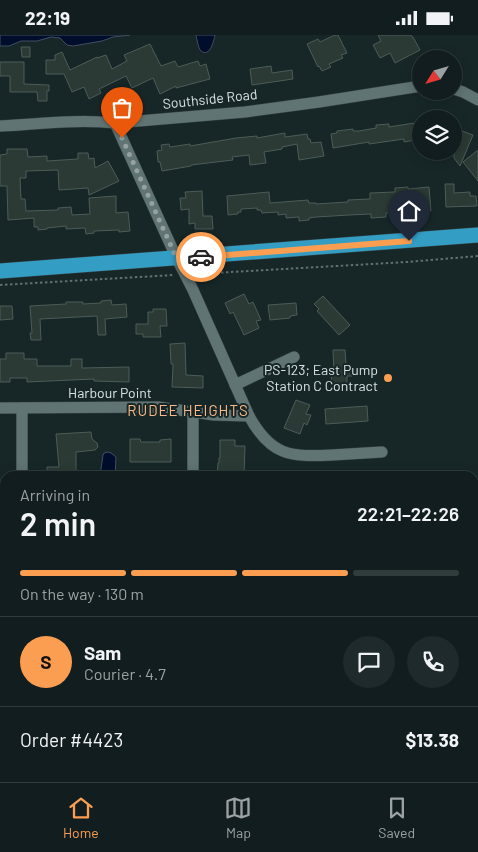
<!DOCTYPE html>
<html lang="en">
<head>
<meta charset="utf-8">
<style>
  :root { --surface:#111d1e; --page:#1e2a2b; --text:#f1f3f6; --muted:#9ca2a4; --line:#303b3c; --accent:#fb9e51 }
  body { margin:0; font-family:Barlow,sans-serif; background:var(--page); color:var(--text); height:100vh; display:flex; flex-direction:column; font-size:19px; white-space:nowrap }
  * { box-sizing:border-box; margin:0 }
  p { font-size:16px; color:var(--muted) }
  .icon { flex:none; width:28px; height:28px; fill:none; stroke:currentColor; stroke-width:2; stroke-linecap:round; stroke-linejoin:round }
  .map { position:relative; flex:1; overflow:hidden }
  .side { position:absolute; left:0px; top:436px; width:479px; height:311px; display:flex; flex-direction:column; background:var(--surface); border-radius:15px 15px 0 0; box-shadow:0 2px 12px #0003,0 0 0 1px var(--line) }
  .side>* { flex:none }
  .needle { width:32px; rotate:233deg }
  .controls { position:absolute; left:412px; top:15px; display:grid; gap:10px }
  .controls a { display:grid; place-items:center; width:50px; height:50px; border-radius:50%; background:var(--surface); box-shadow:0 2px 12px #0003,0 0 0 1px var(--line); font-size:25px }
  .pin { position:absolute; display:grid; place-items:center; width:42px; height:42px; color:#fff; margin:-51px -21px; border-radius:50% 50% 50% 0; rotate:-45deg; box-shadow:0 0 5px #0007 }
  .pin .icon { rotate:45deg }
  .courier { position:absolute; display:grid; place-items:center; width:50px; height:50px; margin:-25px; border:4px solid #fb9e51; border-radius:50%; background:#fff; color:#222; box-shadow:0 1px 6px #0007 }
  .summary em { font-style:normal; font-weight:600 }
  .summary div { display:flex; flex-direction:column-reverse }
  .summary { display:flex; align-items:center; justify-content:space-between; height:85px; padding:0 20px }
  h1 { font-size:32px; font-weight:600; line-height:38px }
  .bar { display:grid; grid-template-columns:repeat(4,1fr); gap:8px 5px; align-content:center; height:60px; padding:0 20px }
  .bar i { height:6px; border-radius:4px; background:var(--line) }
  .bar .on { background:var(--accent) }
  .bar p { grid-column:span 4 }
  .line { display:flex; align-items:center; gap:12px; padding:0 20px; border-top:1px solid var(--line) }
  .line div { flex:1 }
  .round { display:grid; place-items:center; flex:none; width:52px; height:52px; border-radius:26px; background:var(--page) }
  .status { display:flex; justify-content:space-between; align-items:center; height:35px; padding:0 25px; background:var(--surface); direction:ltr }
  .status svg { height:14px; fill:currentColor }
  .tabs { display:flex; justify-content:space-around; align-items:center; height:70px; border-top:1px solid var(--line); background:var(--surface); font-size:14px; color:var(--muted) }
  .tabs a { display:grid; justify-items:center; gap:2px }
  .tabs .on { color:var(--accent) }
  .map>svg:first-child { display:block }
  .water { fill:#000e2b; stroke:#414e62 }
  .building { fill:#2b3a34; stroke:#4c5c56 }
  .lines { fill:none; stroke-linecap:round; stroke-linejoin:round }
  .street-casing { stroke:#364344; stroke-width:12 }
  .highway-casing { stroke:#364344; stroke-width:16 }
  .path { stroke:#616f70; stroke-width:2; stroke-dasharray:2.5 2.5; stroke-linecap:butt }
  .street { stroke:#617474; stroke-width:11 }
  .highway { stroke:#339dc4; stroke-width:15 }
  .done { stroke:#95a1a2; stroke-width:5; stroke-dasharray:0 9 }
  .route { stroke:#fb9e51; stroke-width:6 }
  .poi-dot { fill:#fb9e51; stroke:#172728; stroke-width:2 }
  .labels { text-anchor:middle; stroke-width:4; stroke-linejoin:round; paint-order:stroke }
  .street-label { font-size:14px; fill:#d9e3e4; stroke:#172728 }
  .poi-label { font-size:14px; fill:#d9e3e4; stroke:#172728; text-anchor:end }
  .neighbourhood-label { font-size:15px; letter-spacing:1px; fill:#fcba89; stroke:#172728 }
</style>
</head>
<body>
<div class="status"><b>22:19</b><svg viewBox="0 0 49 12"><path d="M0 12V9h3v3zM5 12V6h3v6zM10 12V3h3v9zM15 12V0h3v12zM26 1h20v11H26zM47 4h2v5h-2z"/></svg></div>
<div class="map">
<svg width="478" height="747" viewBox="0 0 478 747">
  <rect width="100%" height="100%" fill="#172728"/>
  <g class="water">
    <polygon points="0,0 130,0 113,2 102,6 73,11 67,10 60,3 51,2 37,6 21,6 9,11 0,11"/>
    <path d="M196 0H215C214 5 210 23 201 16 198 13 197 4 196 0Z"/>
    <polygon points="108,417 111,418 116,422 115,441 100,441 103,420 104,418"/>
    <polygon points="0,657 5,658 5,742 474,742 474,658 478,662 478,747 0,747"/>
  </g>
  <g class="building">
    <polygon points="335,0 338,0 347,18 341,20 343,23 329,29 331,32 322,36 319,31 318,32 307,9 318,4 320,7"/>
    <polygon points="378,0 411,0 412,2 413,2 420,15 395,28 390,18 380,23 373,10 381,6"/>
    <polygon points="150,9 161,31 175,26 178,32 198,26 200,31 206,29 210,44 176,53 176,51 160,59 153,43 132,53 126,41 99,54 101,58 89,64 84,52 72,57 64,39 46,39 46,25 55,25 55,20 62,17 70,35 97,22 97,23 106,20 112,34 127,26 124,20"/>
    <polygon points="21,12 30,12 30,22 22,22"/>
    <polygon points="0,27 24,27 24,49 49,50 49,56 47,56 47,66 38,66 37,57 10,57 10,41 0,41"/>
    <polygon points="271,31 272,38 292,35 293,44 252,50 250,34"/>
    <polygon points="414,88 414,91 421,90 421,104 404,107 404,104 369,109 369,107 333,113 331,99 337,98 337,96 353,94 353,96 359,96 376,93 376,90 389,89 389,92"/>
    <polygon points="454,93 473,100 460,131 454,123"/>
    <polygon points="285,98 285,102 307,99 308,104 310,104 311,108 321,107 324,121 299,125 297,109 282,112 282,114 264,117 266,128 250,130 249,120 232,122 233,125 191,130 191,131 162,136 160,127 158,127 157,116 162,115 161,110 169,109 170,112 190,109 190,111 236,103 257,101 257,103"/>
    <polygon points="7,114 27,114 28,122 47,121 47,126 78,124 78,118 88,118 89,124 94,123 95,133 108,126 119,146 89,160 88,153 59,155 58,135 26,136 26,143 20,143 21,164 25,164 26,176 58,175 58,173 71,172 72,180 90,179 89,163 116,161 116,178 128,177 130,196 119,197 119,195 94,196 94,198 86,199 85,193 66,194 66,191 47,193 47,194 38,195 38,192 34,192 34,183 8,185 7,151 0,151 0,120 7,119"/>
    <polygon points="478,115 478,146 463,127"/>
    <polygon points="445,149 454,149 454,158 470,157 470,161 476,161 477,171 446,172"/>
    <polygon points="408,152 408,154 429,152 431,176 386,178 386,182 371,183 371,179 349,180 316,182 309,183 309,185 299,186 299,182 286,183 286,179 278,180 278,177 262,178 261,175 257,175 257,173 241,174 241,177 238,177 238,179 228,180 227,161 269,157 270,168 308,165 309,168 316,168 316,169 348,167 348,165 370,164 370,158 395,157 395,153"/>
    <polygon points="202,156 203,181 212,181 213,194 195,194 195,188 189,189 189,174 181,175 180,163 186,163 185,157"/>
    <polygon points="244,259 249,269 253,267 261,285 256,286 259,293 244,300 233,277 230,279 225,268"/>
    <polygon points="323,261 350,290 339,300 317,276 319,274 314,269"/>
    <polygon points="111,265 112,270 126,269 127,282 105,284 106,300 98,300 97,281 40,284 41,305 31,305 30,298 32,298 30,271 66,269 66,267 83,267 83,269 101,268 101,266"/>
    <polygon points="296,268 297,280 290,281 290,283 270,285 268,270"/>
    <polygon points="0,271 12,271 13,284 0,285"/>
    <polygon points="153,274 166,274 167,291 160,291 161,302 143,302 143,299 136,299 136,289 148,289 148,277 153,277"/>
    <polygon points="185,308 186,340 203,341 203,353 172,352 173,329 171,329 170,309"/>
    <polygon points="333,315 345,315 346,330 351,330 352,341 347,341 347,350 332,351 331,339 334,339"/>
    <polygon points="6,318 24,318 24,324 37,324 37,331 71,331 71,324 82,324 82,333 129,332 129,347 94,346 94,344 27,347 27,343 10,343 10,347 0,347 0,324 6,324"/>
    <polygon points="296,365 310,370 306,379 311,380 307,390 304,388 300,399 284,393"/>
    <polygon points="367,371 368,386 326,389 325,374"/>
    <polygon points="91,397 92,404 97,408 98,412 95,415 76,417 76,441 47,441 47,432 59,432 56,399"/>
    <polygon points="130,404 140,404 141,407 160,407 160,405 171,404 171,427 130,427"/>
    <polygon points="220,405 235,405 235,411 245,411 244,441 217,441 218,428 219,428 219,423 220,423"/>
  </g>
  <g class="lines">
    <g class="street-casing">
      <g id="street">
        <polyline points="454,54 463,57 478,65"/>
        <polyline points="115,88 177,224 193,255 249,381"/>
        <path d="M0 91C38 89 77 84 115 88L245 77 319 67 421 51"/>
        <polyline points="235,350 294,322"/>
        <path d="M0 373 158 372 214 380 249 381C271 421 290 422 332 420 349 419 366 418 382 417"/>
        <polyline points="22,441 22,373"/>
        <polyline points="193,441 193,377"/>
        <polyline points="0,566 5,563"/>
      </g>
    </g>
    <g class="highway-casing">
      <polyline id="highway" points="0,236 478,200"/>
    </g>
    <g class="path">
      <polyline points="196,239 407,227 478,221"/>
      <polyline points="0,250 174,240"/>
    </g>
    <use href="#street" class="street"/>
    <use href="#highway" class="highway"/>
  </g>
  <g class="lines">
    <polyline class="done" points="122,103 177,224 201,222"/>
    <polyline class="route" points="201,222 409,206"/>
  </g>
  <circle class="poi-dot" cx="388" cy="343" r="5"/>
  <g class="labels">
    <g class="street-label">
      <text transform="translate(210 64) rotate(-6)" y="5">Southside Road</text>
      <text x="110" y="363">Harbour Point</text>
    </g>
    <g class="poi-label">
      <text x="378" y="340">PS-123; East Pump<tspan x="378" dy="16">Station C Contract</tspan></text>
    </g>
    <g class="neighbourhood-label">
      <text x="188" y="381">RUDEE HEIGHTS</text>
    </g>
  </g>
</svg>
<div class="controls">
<a><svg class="needle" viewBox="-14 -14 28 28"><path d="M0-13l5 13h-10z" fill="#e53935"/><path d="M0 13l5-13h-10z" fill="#9ca2a4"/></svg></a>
<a><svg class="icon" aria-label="layers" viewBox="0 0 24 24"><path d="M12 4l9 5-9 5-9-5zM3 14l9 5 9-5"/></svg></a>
</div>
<div class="pin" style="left:122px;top:103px;background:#ea580c"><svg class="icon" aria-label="bag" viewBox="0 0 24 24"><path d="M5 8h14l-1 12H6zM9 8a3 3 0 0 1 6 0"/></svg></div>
<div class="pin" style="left:409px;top:206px;background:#1f2937"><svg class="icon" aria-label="home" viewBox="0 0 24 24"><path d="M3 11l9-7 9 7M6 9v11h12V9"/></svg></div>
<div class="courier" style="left:201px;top:222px"><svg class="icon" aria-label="car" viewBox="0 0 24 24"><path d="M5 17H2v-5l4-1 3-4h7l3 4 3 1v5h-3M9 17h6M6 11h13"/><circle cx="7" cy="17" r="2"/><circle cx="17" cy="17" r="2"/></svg></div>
<section class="side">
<div class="summary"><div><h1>2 min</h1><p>Arriving in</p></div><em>22:21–22:26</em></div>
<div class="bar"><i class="on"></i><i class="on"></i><i class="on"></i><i></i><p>On the way · 130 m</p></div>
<div class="line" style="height:90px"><b class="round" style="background:var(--accent);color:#111">S</b><div><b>Sam</b><p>Courier · 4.7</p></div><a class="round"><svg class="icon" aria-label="chat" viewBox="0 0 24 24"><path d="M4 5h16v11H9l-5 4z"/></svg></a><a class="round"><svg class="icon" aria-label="phone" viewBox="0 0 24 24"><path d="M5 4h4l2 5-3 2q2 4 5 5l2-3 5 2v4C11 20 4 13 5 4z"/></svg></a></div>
<div class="line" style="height:65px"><div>Order #4423</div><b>$13.38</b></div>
</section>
</div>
<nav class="tabs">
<a class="on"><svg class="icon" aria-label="home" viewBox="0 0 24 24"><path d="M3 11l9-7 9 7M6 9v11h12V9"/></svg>Home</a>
<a><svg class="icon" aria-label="map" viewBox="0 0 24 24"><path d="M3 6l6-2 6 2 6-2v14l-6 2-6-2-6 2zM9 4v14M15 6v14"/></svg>Map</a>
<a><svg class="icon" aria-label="saved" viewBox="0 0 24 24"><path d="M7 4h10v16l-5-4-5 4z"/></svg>Saved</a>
</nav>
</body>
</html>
